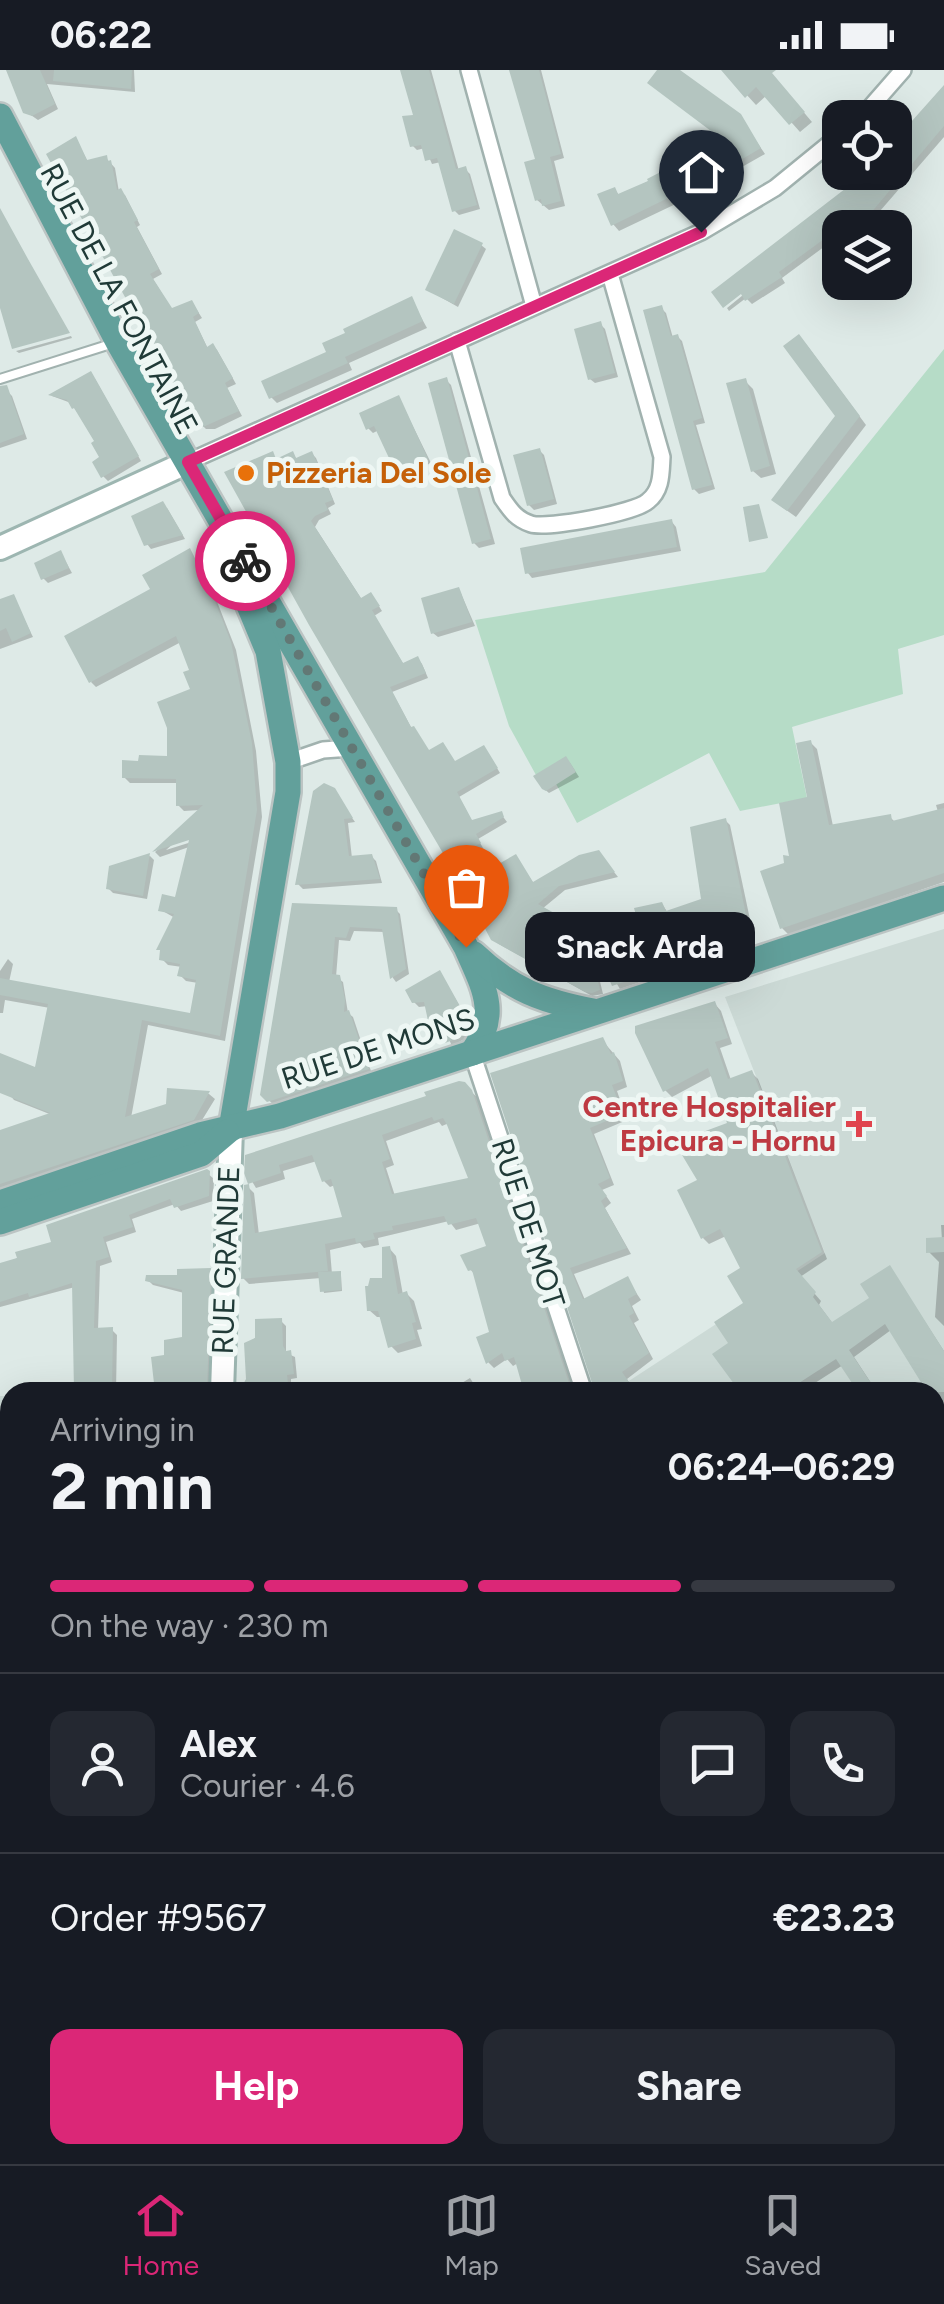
<!DOCTYPE html>
<html lang="en">
<head>
<meta charset="utf-8">
<style>
  :root { --surface:#171b24; --page:#242831; --text:#f1f3f6; --muted:#9ea1a6; --line:#363941; --accent:#db2777 }
  body { margin:0; font-family:Figtree,sans-serif; background:var(--page); color:var(--text); height:100vh; display:flex; flex-direction:column; font-size:38px; white-space:nowrap }
  * { box-sizing:border-box; margin:0 }
  p { font-size:32px; color:var(--muted) }
  .icon { flex:none; width:55px; height:55px; fill:none; stroke:currentColor; stroke-width:2; stroke-linecap:round; stroke-linejoin:round }
  .map { position:relative; flex:1; overflow:hidden }
  .details { position:absolute; left:0px; top:1312px; width:945px; height:782px; display:flex; flex-direction:column; background:var(--surface); border-radius:30px 30px 0 0; box-shadow:0 10px 40px #0002 }
  .details>* { flex:none }
  .controls { position:absolute; left:822px; top:30px; display:grid; gap:20px }
  .controls a { display:grid; place-items:center; width:90px; height:90px; border-radius:20px; background:var(--surface); box-shadow:0 10px 40px #0002; font-size:50px }
  .pin { position:absolute; display:grid; place-items:center; width:85px; height:85px; color:#fff; margin:-102px -42px; border-radius:50% 50% 50% 0; rotate:-45deg; box-shadow:0 0 10px #0007 }
  .pin .icon { rotate:45deg }
  .courier { position:absolute; display:grid; place-items:center; width:100px; height:100px; margin:-50px; border:8px solid #db2777; border-radius:50%; background:#fff; color:#222; box-shadow:0 2px 12px #0007 }
  .bubble { position:absolute; height:70px; border-radius:20px; background:var(--surface); box-shadow:0 10px 40px #0002; font-size:32px; font-weight:700; line-height:70px; text-align:center }
  .headline em { font-style:normal; font-weight:700 }
  .headline div { display:flex; flex-direction:column-reverse }
  .headline { display:flex; align-items:center; justify-content:space-between; height:170px; padding:0 50px }
  h1 { font-size:65px; font-weight:700; line-height:75px }
  .bar { display:grid; grid-template-columns:repeat(4,1fr); gap:15px 10px; align-content:center; height:120px; padding:0 50px }
  .bar i { height:12px; border-radius:8px; background:var(--line) }
  .bar .on { background:var(--accent) }
  .bar p { grid-column:span 4 }
  .line { display:flex; align-items:center; gap:25px; padding:0 50px; border-top:2px solid var(--line) }
  .line div { flex:1 }
  .round { display:grid; place-items:center; flex:none; width:105px; height:105px; border-radius:20px; background:var(--page) }
  .button { display:flex; gap:20px; margin-top:auto; padding:20px 50px }
  .button a { flex:1; height:115px; border-radius:20px; background:var(--accent); color:#fff; font-size:40px; font-weight:700; line-height:115px; text-align:center }
  .button a+a { background:var(--page); color:var(--text) }
  .status { display:flex; justify-content:space-between; align-items:center; height:70px; padding:0 50px; background:var(--surface); direction:ltr }
  .status svg { height:28px; fill:currentColor }
  .dock { display:flex; justify-content:space-around; align-items:center; height:140px; border-top:2px solid var(--line); background:var(--surface); font-size:28px; color:var(--muted) }
  .dock a { display:grid; justify-items:center; gap:5px }
  .dock .on { color:var(--accent) }
  .map>svg:first-child { display:block }
  .built { fill:#ccdad6 }
  .green { fill:#b6dcc7 }
  .shadow { fill:#0003; fill-rule:evenodd }
  .building { fill:#b4c5c0; fill-rule:evenodd }
  .lines { fill:none; stroke-linecap:round; stroke-linejoin:round }
  .lane-casing { stroke:#a1b2af; stroke-width:12 }
  .street-casing { stroke:#a1b2af; stroke-width:20 }
  .secondary-casing { stroke:#9db6b1; stroke-width:28 }
  .primary-casing { stroke:#bcc4c3; stroke-width:30 }
  .lane { stroke:#fff; stroke-width:8 }
  .street { stroke:#fff; stroke-width:15 }
  .secondary { stroke:#fff; stroke-width:22 }
  .primary { stroke:#62a09b; stroke-width:25 }
  .done { stroke:#627875; stroke-width:10; stroke-dasharray:0 18 }
  .route { stroke:#db2777; stroke-width:12 }
  .food-dot { fill:#e8710a; stroke:#eef7f4; stroke-width:4 }
  .health-dot { fill:#e0444e; stroke:#eef7f4; stroke-width:4 }
  .labels { text-anchor:middle; stroke-width:10; stroke-linejoin:round; paint-order:stroke }
  .street-label { font-size:30px; fill:#203a37; stroke:#eef7f4 }
  .food-label { font-size:30px; font-weight:bold; fill:#c56008; stroke:#eef7f4; text-anchor:start }
  .health-label { font-size:30px; font-weight:bold; fill:#be3a42; stroke:#eef7f4; text-anchor:end }
</style>
</head>
<body>
<div class="status"><b>06:22</b><svg viewBox="0 0 49 12"><path d="M0 12V9h3v3zM5 12V6h3v6zM10 12V3h3v9zM15 12V0h3v12zM26 1h20v11H26zM47 4h2v5h-2z"/></svg></div>
<div class="map">
<svg width="944" height="2094" viewBox="0 0 944 2094">
  <rect width="100%" height="100%" fill="#deeae7"/>
  <g class="built">
    <polygon points="944,859 944,1463 935,1468 935,1322 612,1322 825,1183 725,927"/>
    <polygon points="0,1326 10,1326 10,1555 0,1604"/>
    <polygon points="944,1827 944,1956 935,1959 935,1831"/>
  </g>
  <polygon class="green" points="944,279 944,565 898,579 903,624 792,657 807,728 740,741 709,683 577,753 548,699 536,705 509,656 475,550 765,502"/>
  <g class="shadow">
    <polygon points="9,0 134,0 135,22 47,14 58,39 38,50 25,41"/>
    <polygon points="403,0 431,0 459,101 465,99 470,104 480,139 459,145 454,140 441,92 432,94 425,78 417,80 412,75 416,47"/>
    <polygon points="512,0 541,0 564,88 554,91 565,136 549,140 537,130 538,91"/>
    <polygon points="660,0 676,0 739,46 765,84 682,131 619,161 613,154 614,119 620,126 726,71"/>
    <polygon points="724,0 768,0 812,52 800,62 767,25 756,35"/>
    <polygon points="944,21 944,67 874,148 862,158 856,153 850,158 840,158 840,165 782,208 785,213 752,234 746,228 729,241 727,238 895,102 895,74"/>
    <polygon points="76,69 88,92 106,88 115,98 119,122 125,125 140,155 137,157 162,204 153,209 172,240 195,237 202,248 195,252 208,279 213,276 217,280 236,314 227,318 242,346 215,359 206,359 201,354"/>
    <polygon points="481,175 486,179 458,237 428,220"/>
    <polygon points="411,229 427,258 349,293 352,300 277,333 271,327 329,283"/>
    <polygon points="661,238 666,243 673,268 677,266 682,271 705,353 696,355 715,419 699,424 694,419"/>
    <polygon points="600,254 605,259 618,307 595,313 590,309"/>
    <polygon points="71,266 72,268 19,283 16,281"/>
    <polygon points="806,274 866,355 796,447 782,437 838,346"/>
    <polygon points="95,309 141,391 108,411 103,406 98,372 71,333 52,326"/>
    <polygon points="446,310 451,315 495,474 479,478 474,473"/>
    <polygon points="745,311 753,319 776,404 761,408 753,401"/>
    <polygon points="7,321 12,326 27,369 0,378 0,323"/>
    <polygon points="399,328 431,393 403,406 379,360 373,363 368,358"/>
    <polygon points="539,380 544,385 557,434 534,440 529,435"/>
    <polygon points="272,384 278,391 292,384 298,390 312,384 316,388 335,434 328,438 331,444 319,450 315,457 362,530 375,530 382,541 374,546 404,595 418,589 422,594 428,608 392,622 412,659 430,682 456,694 488,683 500,703 459,727 473,753 501,744 507,752 478,769 483,778 454,793"/>
    <polygon points="167,438 185,469 151,479 147,474"/>
    <polygon points="672,452 676,457 681,481 532,508 528,503"/>
    <path d="M189 481 216 529 236 580 256 681 262 747 225 971 148 955 131 1048 168 1036 170 1021 209 1024 215 1029 199 1055 0 1121V1062L52 1045 14 1030 0 1013V994L37 1001 50 938 5 930 3 943H0V901L8 889 13 894 9 912 192 946 198 913 186 911 180 905 182 897 168 895 162 889 175 848 161 840 177 830 189 777 160 787 155 782 200 740 184 741 178 735 179 713H130L124 707 170 689 193 620 192 601 181 572 96 617 91 612 153 520ZM200 764 201 769 166 780 174 773Z"/>
    <polygon points="61,483 72,503 48,513 43,508"/>
    <polygon points="459,519 475,556 438,567 433,563"/>
    <polygon points="13,527 33,567 0,579 0,532"/>
    <polygon points="810,672 817,679 833,756 890,747 895,752 938,742 936,735 944,733 944,812 789,865 782,858 787,794 810,729"/>
    <polygon points="570,693 579,707 549,723 543,718"/>
    <polygon points="334,722 355,752 348,753 352,788 371,786 376,791 382,813 303,819 298,814"/>
    <polygon points="725,750 730,755 755,873 620,919 606,896 597,899 603,924 592,926 499,874 516,787 534,814 603,788 618,807 565,820 542,839 573,856 582,874 618,863 662,834 668,843 704,831"/>
    <polygon points="150,786 154,790 147,829 113,823 108,818 112,798"/>
    <polygon points="294,836 396,840 400,844 409,904 396,912 393,908 385,862 354,861 350,871 339,870 336,907 343,912 348,943 353,947 372,1004 274,1035 263,1025"/>
    <polygon points="440,903 465,945 468,967 452,976 446,963 437,964 432,959 428,936 419,937 414,932"/>
    <polygon points="715,934 721,941 732,974 720,978 731,1010 752,1003 758,1009 827,1189 800,1207 821,1231 819,1235 833,1254 872,1229 890,1198 944,1281 944,1383 935,1388 935,1322 930,1322 891,1260 854,1287 877,1322 861,1322 843,1295 801,1322 743,1322 715,1285 732,1274 747,1234 744,1199 726,1166 709,1174 703,1168 730,1054 713,1005 672,1027 665,1020"/>
    <polygon points="602,970 620,991 627,1017 617,1021 627,1050 594,1064 614,1115 602,1120 611,1133 605,1138 631,1184 574,1204 585,1230 627,1209 641,1230 632,1236 639,1250 634,1253 653,1289 627,1309 633,1319 627,1322 597,1322 494,1004"/>
    <path d="M464 1015 478 1028 575 1322H526L518 1293 513 1296 507 1289 494 1298 488 1292 492 1264 476 1206 470 1199 489 1178 481 1153 456 1160 449 1151 378 1168 379 1175 364 1178 360 1173 330 1180 332 1204 341 1205 342 1221 324 1223 321 1208 249 1214 243 1208 248 1117 254 1123 259 1165 345 1149 335 1115 330 1117 324 1111 317 1091 283 1101 285 1109 256 1118 247 1103ZM439 1052 442 1056 449 1053 471 1110 395 1126 386 1098 394 1095 386 1071Z"/>
    <polygon points="206,1102 214,1109 213,1131 181,1141 175,1134 132,1149 136,1162 106,1172 112,1192 100,1196 98,1260 112,1260 117,1265 116,1322 76,1322 75,1217 0,1237 0,1196"/>
    <polygon points="941,1155 944,1155 944,1256 935,1247 939,1192 929,1182 942,1170"/>
    <polygon points="389,1178 396,1186 403,1225 407,1224 414,1231 422,1259 417,1260 422,1276 398,1283 391,1276 382,1247 377,1247 369,1240 385,1211"/>
    <polygon points="210,1200 215,1205 211,1322 150,1322 149,1315 157,1314 167,1287 185,1270 184,1223 153,1215 148,1210 180,1208"/>
    <polygon points="281,1251 286,1256 286,1283 295,1287 297,1308 291,1309 291,1322 249,1322 246,1274"/>
    <polygon points="470,1308 479,1322 447,1322"/>
    <polygon points="0,1408 8,1414 0,1513"/>
    <polygon points="941,1494 944,1497 944,1534 935,1540 935,1496"/>
    <polygon points="10,1536 10,1563 0,1562 0,1545"/>
    <polygon points="935,1548 944,1563 944,1606 935,1590"/>
    <polygon points="0,1609 10,1612 10,1682 0,1676"/>
    <polygon points="935,1709 944,1725 944,1741 935,1746"/>
    <polygon points="0,1740 10,1743 10,1781 0,1787"/>
    <polygon points="10,1825 10,1868 0,1875 0,1831"/>
    <polygon points="944,1855 944,1910 935,1914 935,1858"/>
    <polygon points="935,1975 944,1981 944,2094 937,2094 935,2085"/>
    <polygon points="10,2085 19,2085 26,2094 2,2094 3,2086"/>
    <polygon points="59,2085 108,2085 107,2088"/>
    <polygon points="138,2085 160,2085 160,2090 142,2089"/>
    <polygon points="247,2085 268,2085 271,2094 247,2094"/>
    <rect x="388" y="2085" width="53" height="9"/>
    <polygon points="616,2085 709,2085 712,2094 620,2094"/>
    <polygon points="778,2085 869,2085 855,2091 857,2094 753,2094"/>
    <polygon points="60,2091 64,2094 33,2094"/>
  </g>
  <g class="building">
    <polygon points="6,0 40,0 55,34 32,46 23,43"/>
    <polygon points="54,0 132,0 131,19 53,11"/>
    <polygon points="400,0 429,0 456,99 466,96 477,135 452,142 437,88 425,91 421,75 410,77 402,46 413,45"/>
    <polygon points="509,0 539,0 561,84 550,87 561,131 542,136 541,129 535,131 524,92 535,89"/>
    <polygon points="657,0 680,0 741,44 761,78 717,104 611,156 597,124 615,117 618,124 648,111 647,109 723,70 647,13"/>
    <polygon points="721,0 776,0 772,3 805,42 789,55 756,17 745,28"/>
    <polygon points="944,15 944,56 870,144 854,155 850,150 779,202 782,207 745,231 741,224 723,238 711,222 867,102 895,102 895,70"/>
    <polygon points="76,66 87,90 107,85 108,91 111,90 117,120 121,118 138,150 134,152 159,199 150,204 172,238 192,230 199,243 193,247 207,277 213,273 233,308 225,313 239,341 203,357 183,332 46,84"/>
    <polygon points="0,138 28,189 70,263 12,279 0,238"/>
    <polygon points="454,159 483,173 454,234 425,220"/>
    <polygon points="412,226 423,251 345,287 348,293 269,329 261,311 326,282 322,273 345,263 343,259"/>
    <polygon points="662,235 671,266 678,264 702,348 693,351 712,415 692,420 643,240"/>
    <polygon points="601,251 615,303 588,310 574,259"/>
    <polygon points="799,264 860,346 787,441 771,430 835,346 783,276"/>
    <polygon points="91,301 139,386 101,408 92,392 99,387 91,373 94,371 74,338 72,339 67,330 48,325"/>
    <polygon points="447,307 491,469 472,474 428,313"/>
    <polygon points="746,308 770,396 751,402 726,313"/>
    <polygon points="7,315 24,364 0,373 0,316"/>
    <polygon points="399,325 428,389 396,403 374,356 366,360 359,343"/>
    <polygon points="540,378 554,429 527,436 513,385"/>
    <polygon points="273,381 276,389 293,381 296,388 312,381 333,430 325,433 328,440 315,446 311,451 361,528 371,522 380,536 372,540 403,593 418,586 426,603 390,617 411,657 414,656 429,680 443,672 455,691 484,675 498,698 457,722 472,750 502,741 504,747 476,764 481,773 447,790 309,555 224,402"/>
    <polygon points="163,431 183,465 144,476 131,446"/>
    <polygon points="759,434 768,468 749,472 743,437"/>
    <polygon points="672,449 677,477 525,504 520,478"/>
    <polygon points="190,478 211,521 231,572 252,673 257,740 220,966 142,950 125,1047 166,1034 167,1018 210,1021 194,1050 0,1114 0,1060 50,1043 0,1023 0,983 35,997 48,934 0,925 0,908 190,943 196,910 177,906 180,894 159,890 160,880 156,880 174,844 158,841 162,824 175,827 189,770 152,782 203,735 176,736 176,709 122,708 122,690 138,691 139,685 167,686 167,658 157,632 190,619 183,602 189,600 176,566 89,613 64,566 150,519 142,505"/>
    <polygon points="61,480 69,498 41,510 34,493"/>
    <polygon points="459,517 472,552 431,564 421,528"/>
    <polygon points="14,524 31,563 12,572 6,558 0,561 0,529"/>
    <polygon points="811,670 829,755 891,744 892,751 944,738 944,803 780,859 760,801 784,793 783,785 789,786 779,733 807,727 796,673"/>
    <polygon points="566,686 576,702 546,721 542,719 533,706"/>
    <polygon points="324,713 335,718 353,748 344,749 349,786 372,784 380,809 295,815 313,721"/>
    <polygon points="726,748 751,869 612,916 601,891 594,894 600,920 592,923 585,922 491,870 462,815 516,784 533,812 579,785 599,780 615,802 559,816 538,834 574,854 580,872 615,861 614,857 637,849 634,838 662,832 666,841 701,829 690,757"/>
    <polygon points="150,783 143,826 106,819 109,796"/>
    <polygon points="292,833 397,837 406,899 390,909 382,859 350,857 346,868 335,867 332,904 340,905 345,930 344,942 349,940 369,999 267,1032 260,1025"/>
    <polygon points="440,900 461,938 465,962 461,967 445,973 443,959 430,960 424,932 412,933 405,920"/>
    <polygon points="715,931 728,968 715,972 728,1009 752,1000 822,1182 796,1199 816,1222 813,1227 832,1252 869,1228 860,1214 890,1195 944,1281 944,1322 927,1322 885,1254 849,1280 877,1322 858,1322 836,1289 785,1322 740,1322 712,1284 728,1273 714,1252 743,1233 727,1206 740,1198 720,1159 701,1169 677,1120 697,1110 682,1085 696,1077 692,1066 727,1053 708,998 663,1022 635,963 635,956"/>
    <polygon points="603,967 611,984 614,982 623,1011 612,1015 623,1044 590,1058 610,1108 598,1114 607,1126 601,1131 627,1178 570,1198 583,1229 628,1206 637,1224 628,1229 634,1243 629,1246 649,1283 622,1302 629,1312 613,1322 595,1322 490,1003"/>
    <path d="M459 1011 465 1012 472 1020 572 1322H524L514 1287 505 1291 502 1283 486 1294 476 1267 489 1262 472 1200 468 1201 460 1185 486 1176 476 1148 448 1155 444 1146 392 1156 393 1160 373 1163 375 1169 356 1173 355 1168 325 1174 328 1201 241 1209 244 1115 249 1114 255 1163 342 1147 331 1109 322 1112 312 1085 279 1095 281 1103 248 1114 244 1103 245 1085 426 1026 424 1022ZM432 1047 434 1051 443 1048 447 1055 468 1108 392 1124 382 1092 390 1089 382 1065Z"/>
    <polygon points="207,1099 210,1101 209,1126 174,1138 170,1129 129,1145 133,1157 103,1167 109,1187 96,1191 94,1258 113,1257 112,1322 74,1322 72,1213 29,1227 28,1223 0,1232 0,1193 17,1188 15,1182 51,1172 46,1155"/>
    <polygon points="944,1167 944,1182 926,1183 926,1168"/>
    <polygon points="390,1176 398,1224 407,1221 416,1252 412,1253 416,1269 388,1278 378,1241 367,1241 365,1216 368,1216 370,1208 382,1208 382,1177"/>
    <polygon points="211,1198 207,1322 155,1322 151,1287 164,1285 164,1270 182,1267 182,1220 145,1211 146,1205 177,1205 177,1199"/>
    <polygon points="341,1201 341,1220 320,1222 318,1202"/>
    <polygon points="282,1248 283,1276 286,1281 291,1280 294,1304 287,1305 289,1322 239,1322 246,1309 244,1273 255,1268 255,1249"/>
  </g>
  <g class="lines">
    <g class="lane-casing">
      <g id="lane">
        <polyline points="0,309 114,273"/>
        <polyline points="0,1353 10,1356"/>
        <polyline points="0,1396 10,1398"/>
        <polyline points="0,1536 10,1456"/>
        <polyline points="452,2085 452,2094"/>
      </g>
    </g>
    <g class="street-casing">
      <g id="street">
        <polyline points="469,0 534,236"/>
        <polyline points="861,48 903,0"/>
        <path d="M457 271 502 428C511 441 516 449 531 454 547 459 635 443 648 431 662 420 661 403 662 387L610 204"/>
        <polyline points="188,392 701,162 775,118 840,65"/>
        <polyline points="288,692 323,680 351,678"/>
        <polyline points="472,983 584,1322"/>
        <polyline points="935,1648 944,1643"/>
        <polyline points="0,1807 10,1801"/>
        <polyline points="919,2085 924,2094"/>
        <polyline points="120,2094 121,2085"/>
      </g>
    </g>
    <g class="secondary-casing">
      <g id="secondary">
        <polyline points="0,478 188,392"/>
        <polyline points="222,1322 231,1059"/>
        <polyline points="524,2085 527,2094"/>
      </g>
    </g>
    <g class="primary-casing">
      <g id="primary">
        <path d="M0 46 118 272 466 877C484 918 500 943 472 983"/>
        <path d="M474 884C512 920 542 931 593 941"/>
        <polyline points="231,1059 288,722 288,692 268,581 235,502"/>
        <polyline points="0,1133 200,1065 280,1046 944,828"/>
        <polyline points="0,1152 201,1084 227,1062"/>
      </g>
    </g>
    <use href="#lane" class="lane"/>
    <use href="#street" class="street"/>
    <use href="#secondary" class="secondary"/>
    <use href="#primary" class="primary"/>
  </g>
  <g class="lines">
    <polyline class="done" points="245,491 466,877"/>
    <polyline class="route" points="245,491 188,392 701,162"/>
  </g>
  <circle class="food-dot" cx="246" cy="403" r="10"/>
  <path class="health-dot" d="M854 1039h10v10h10v10h-10v10h-10v-10h-10v-10h10z"/>
  <g class="labels">
    <g class="street-label">
      <text transform="translate(119 229) rotate(62)" y="10">RUE DE LA FONTAINE</text>
      <text transform="translate(378 979) rotate(-18)" y="10">RUE DE MONS</text>
      <text transform="translate(528 1153) rotate(72)" y="10">RUE DE MOT</text>
      <text transform="translate(226 1190) rotate(-88)" y="10">RUE GRANDE</text>
    </g>
    <g class="food-label">
      <text x="266" y="413">Pizzeria Del Sole</text>
    </g>
    <g class="health-label">
      <text x="836" y="1047">Centre Hospitalier<tspan x="836" dy="34">Epicura - Hornu</tspan></text>
    </g>
  </g>
</svg>
<div class="controls">
<a><svg class="icon" aria-label="locate" viewBox="0 0 24 24"><circle cx="12" cy="12" r="6"/><path d="M12 2v4M12 18v4M2 12h4M18 12h4"/></svg></a>
<a><svg class="icon" aria-label="layers" viewBox="0 0 24 24"><path d="M12 4l9 5-9 5-9-5zM3 14l9 5 9-5"/></svg></a>
</div>
<div class="pin" style="left:466px;top:877px;background:#ea580c"><svg class="icon" aria-label="bag" viewBox="0 0 24 24"><path d="M5 8h14l-1 12H6zM9 8a3 3 0 0 1 6 0"/></svg></div>
<div class="pin" style="left:701px;top:162px;background:#1f2937"><svg class="icon" aria-label="home" viewBox="0 0 24 24"><path d="M3 11l9-7 9 7M6 9v11h12V9"/></svg></div>
<div class="courier" style="left:245px;top:491px"><svg class="icon" aria-label="bike" viewBox="0 0 24 24"><circle cx="6" cy="16" r="4"/><circle cx="18" cy="16" r="4"/><path d="M6 16l4-8h5l3 8M10 8l3 8H6M13 5h3"/></svg></div>
<div class="bubble" style="left:525px;top:842px;width:230px">Snack Arda</div>
<section class="details">
<div class="headline"><div><h1>2 min</h1><p>Arriving in</p></div><em>06:24–06:29</em></div>
<div class="bar"><i class="on"></i><i class="on"></i><i class="on"></i><i></i><p>On the way · 230 m</p></div>
<div class="line" style="height:180px"><a class="round"><svg class="icon" aria-label="person" viewBox="0 0 24 24"><circle cx="12" cy="8" r="4"/><path d="M4 21q1-7 8-7t8 7"/></svg></a><div><b>Alex</b><p>Courier · 4.6</p></div><a class="round"><svg class="icon" aria-label="chat" viewBox="0 0 24 24"><path d="M4 5h16v11H9l-5 4z"/></svg></a><a class="round"><svg class="icon" aria-label="phone" viewBox="0 0 24 24"><path d="M5 4h4l2 5-3 2q2 4 5 5l2-3 5 2v4C11 20 4 13 5 4z"/></svg></a></div>
<div class="line" style="height:130px"><div>Order #9567</div><b>€23.23</b></div>
<div class="button"><a>Help</a><a>Share</a></div>
</section>
</div>
<nav class="dock">
<a class="on"><svg class="icon" aria-label="home" viewBox="0 0 24 24"><path d="M3 11l9-7 9 7M6 9v11h12V9"/></svg>Home</a>
<a><svg class="icon" aria-label="map" viewBox="0 0 24 24"><path d="M3 6l6-2 6 2 6-2v14l-6 2-6-2-6 2zM9 4v14M15 6v14"/></svg>Map</a>
<a><svg class="icon" aria-label="saved" viewBox="0 0 24 24"><path d="M7 4h10v16l-5-4-5 4z"/></svg>Saved</a>
</nav>
</body>
</html>
